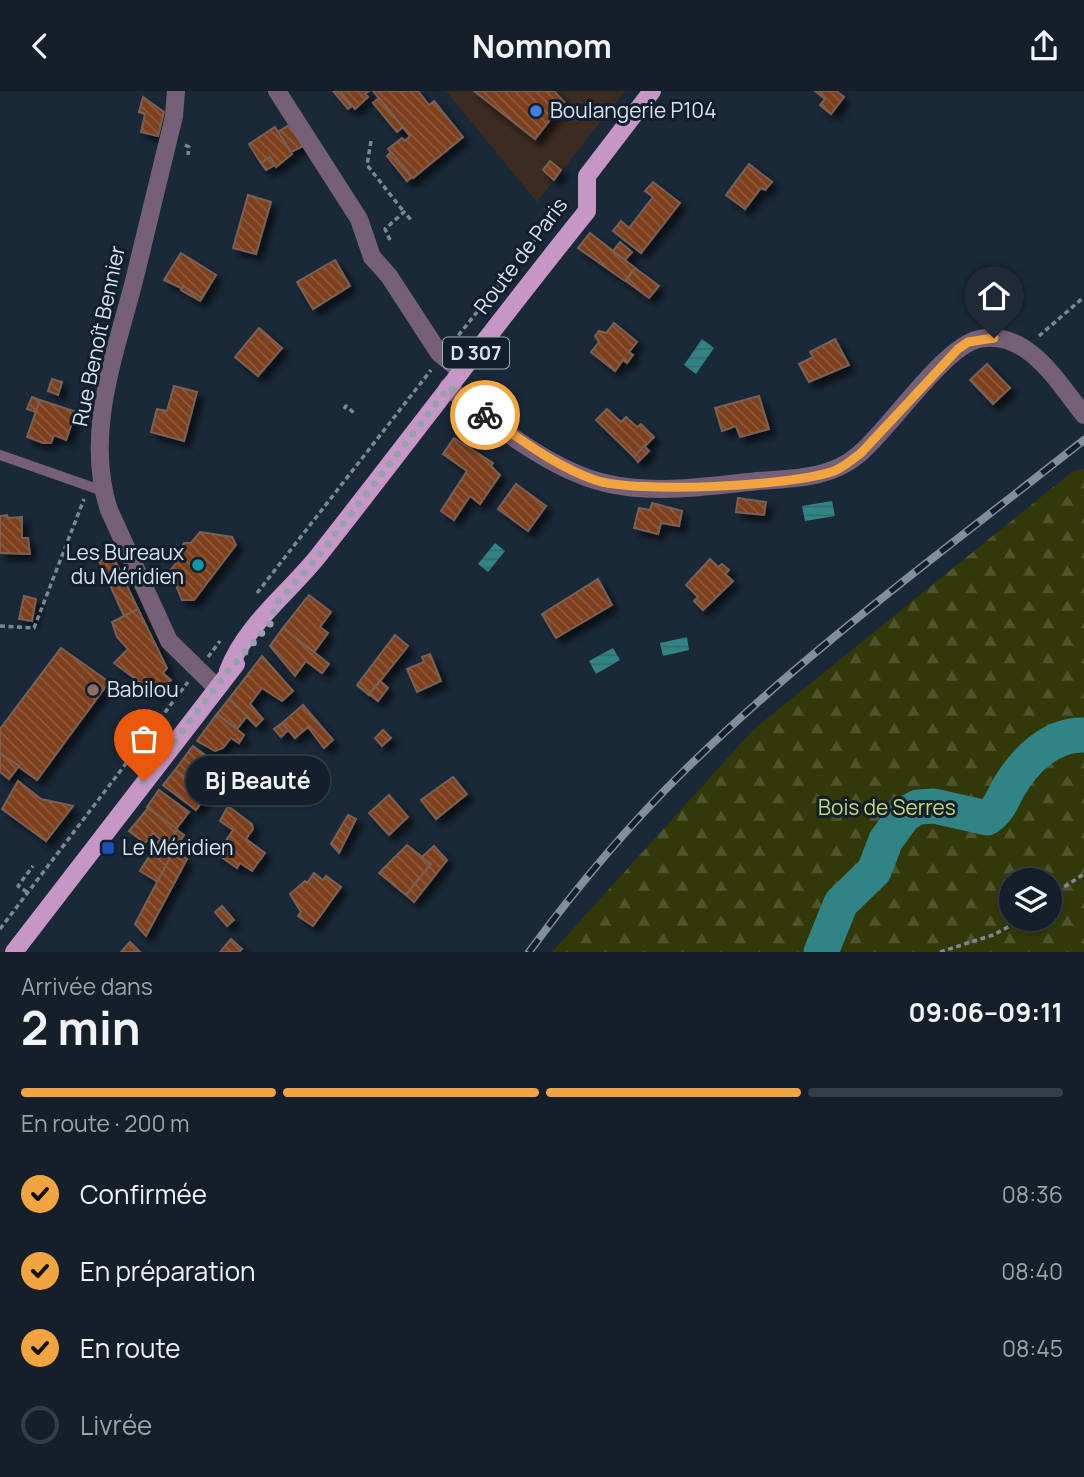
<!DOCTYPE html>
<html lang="fr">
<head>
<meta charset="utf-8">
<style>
  :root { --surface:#141f2a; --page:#1d2732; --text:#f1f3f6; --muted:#9da2a8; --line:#333d47; --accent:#f1a540 }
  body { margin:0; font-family:Manrope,sans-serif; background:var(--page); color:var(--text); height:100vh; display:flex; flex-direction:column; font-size:26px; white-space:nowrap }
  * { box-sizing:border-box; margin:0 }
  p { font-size:23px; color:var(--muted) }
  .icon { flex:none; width:38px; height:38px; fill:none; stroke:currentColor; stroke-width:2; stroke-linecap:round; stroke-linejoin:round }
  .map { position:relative; height:861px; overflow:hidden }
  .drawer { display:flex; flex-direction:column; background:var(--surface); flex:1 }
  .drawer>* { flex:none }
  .fabs { position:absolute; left:999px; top:777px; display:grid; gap:14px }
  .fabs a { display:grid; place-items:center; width:63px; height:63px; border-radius:50%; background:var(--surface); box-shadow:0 2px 5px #0004,0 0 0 2px var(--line); font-size:35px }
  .pin { position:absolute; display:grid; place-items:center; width:60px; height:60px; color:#fff; margin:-72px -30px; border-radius:50% 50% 50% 0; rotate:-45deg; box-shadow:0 0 7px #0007 }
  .pin .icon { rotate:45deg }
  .courier { position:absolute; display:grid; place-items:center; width:70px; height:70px; margin:-35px; border:5px solid #f1a540; border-radius:50%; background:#fff; color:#222; box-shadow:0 2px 9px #0007 }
  .bubble { position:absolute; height:49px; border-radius:24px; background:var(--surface); box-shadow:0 2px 5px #0004,0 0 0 2px var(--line); font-size:23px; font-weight:700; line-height:49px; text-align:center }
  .summary em { font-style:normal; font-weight:700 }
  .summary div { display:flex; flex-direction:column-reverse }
  .summary { display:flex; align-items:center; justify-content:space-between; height:119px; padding:0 21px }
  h1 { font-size:46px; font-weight:700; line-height:52px }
  .bar { display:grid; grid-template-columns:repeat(4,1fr); gap:10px 7px; align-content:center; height:84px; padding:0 21px }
  .bar i { height:9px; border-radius:5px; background:var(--line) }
  .bar .active { background:var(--accent) }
  .bar p { grid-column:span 4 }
  ol { padding:0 21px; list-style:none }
  li { display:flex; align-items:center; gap:21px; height:77px }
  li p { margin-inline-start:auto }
  li .icon { padding:7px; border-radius:50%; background:var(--accent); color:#111; stroke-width:4 }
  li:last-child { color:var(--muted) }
  li i { width:38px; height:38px; border:4px solid var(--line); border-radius:50% }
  header { display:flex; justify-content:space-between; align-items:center; height:91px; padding:0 21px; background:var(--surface); font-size:32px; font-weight:700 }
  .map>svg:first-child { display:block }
  .commercial { fill:#3b2b20 }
  .forest { fill:url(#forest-firs); fill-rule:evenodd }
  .water { fill:url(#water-rules) }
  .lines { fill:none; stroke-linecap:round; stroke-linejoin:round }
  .river { stroke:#318485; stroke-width:35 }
  .building { fill:url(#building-back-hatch); stroke:#786156; stroke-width:2; filter:url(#shadow) }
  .path { stroke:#7b8894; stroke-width:3.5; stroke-dasharray:5 3.5; stroke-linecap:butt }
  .service { stroke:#766076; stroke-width:10 }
  .minor { stroke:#766076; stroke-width:18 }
  .primary { stroke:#c697c6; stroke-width:18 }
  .rail-casing { stroke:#828e9b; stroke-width:8 }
  .rail { stroke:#111f2d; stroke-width:5; stroke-dasharray:16; stroke-linecap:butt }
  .done { stroke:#96a1ad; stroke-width:7; stroke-dasharray:0 12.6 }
  .route { stroke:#f1a540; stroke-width:9 }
  .shop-dot { fill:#3f7fe0; stroke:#111f2d; stroke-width:2.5 }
  .culture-dot { fill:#0f9aa8; stroke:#111f2d; stroke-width:2.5 }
  .education-dot { fill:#8d6e63; stroke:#111f2d; stroke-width:2.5 }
  .transit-dot { fill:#1a4fb4; stroke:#111f2d; stroke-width:2.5 }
  .labels { text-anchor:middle; stroke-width:6; stroke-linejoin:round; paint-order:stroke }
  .shield { fill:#111f2d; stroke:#9ca8b3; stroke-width:2 }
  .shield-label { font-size:19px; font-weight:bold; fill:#d8e2ec }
  .poi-label { font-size:21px; fill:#d8e2ec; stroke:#111f2d; text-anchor:start }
  .street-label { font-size:21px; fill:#d8e2ec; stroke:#111f2d }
  .park-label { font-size:21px; fill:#cbd771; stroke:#111f2d }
</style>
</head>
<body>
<header><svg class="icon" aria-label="back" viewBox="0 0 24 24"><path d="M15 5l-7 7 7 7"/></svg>Nomnom<svg class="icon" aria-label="share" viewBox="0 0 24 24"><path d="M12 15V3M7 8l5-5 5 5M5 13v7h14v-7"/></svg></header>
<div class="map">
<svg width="1084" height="861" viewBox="0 0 1084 861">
  <defs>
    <pattern id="forest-firs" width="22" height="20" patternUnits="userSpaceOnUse" patternTransform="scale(1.75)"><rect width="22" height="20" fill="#333808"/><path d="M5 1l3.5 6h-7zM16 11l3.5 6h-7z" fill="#50542c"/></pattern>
    <pattern id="water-rules" width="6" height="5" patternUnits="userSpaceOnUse" patternTransform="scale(1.75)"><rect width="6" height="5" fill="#318485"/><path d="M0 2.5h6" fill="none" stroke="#376a6c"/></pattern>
    <pattern id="building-back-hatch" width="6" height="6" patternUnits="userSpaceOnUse" patternTransform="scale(1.75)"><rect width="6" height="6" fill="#7d3f1c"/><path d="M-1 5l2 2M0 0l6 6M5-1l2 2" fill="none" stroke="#8f5a3d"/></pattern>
    <filter id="shadow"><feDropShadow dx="6" dy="6" stdDeviation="3.5" flood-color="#0009"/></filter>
  </defs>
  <rect width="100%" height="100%" fill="#1a2938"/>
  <polygon class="commercial" points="446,0 625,0 537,111"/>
  <path class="forest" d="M1084 378V861H552L753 639 1073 380ZM1012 789H1050V828H1012Z"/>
  <g class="water">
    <polygon points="702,248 714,257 696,283 684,274"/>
    <polygon points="832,410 835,425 805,430 802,415"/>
    <polygon points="495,452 505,460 488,481 478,473"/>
    <polygon points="687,546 689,559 663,565 660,552"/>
    <polygon points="613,557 620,569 596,583 589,570"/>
  </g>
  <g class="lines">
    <path class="river" d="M821 861 841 812 874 780 886 749 905 723 918 716 934 715 987 727C999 719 1002 709 1009 696 1025 669 1051 643 1084 644"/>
  </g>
  <g class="building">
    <polygon points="333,0 340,0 352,15 348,18"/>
    <polygon points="340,0 369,0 365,3 368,6 355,18"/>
    <polygon points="373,0 418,0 429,14 434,10 463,46 413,87 388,58 402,47 405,50 410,45"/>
    <polygon points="474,0 554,0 564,11 535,48"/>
    <polygon points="815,0 836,0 844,6 831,23 820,14 825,8"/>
    <polygon points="143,6 164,21 158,45 141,41 145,23 139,21"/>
    <polygon points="379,7 403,36 397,41 373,12"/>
    <polygon points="289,34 303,55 291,61 278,41"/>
    <polygon points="275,36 292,63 276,76 270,66 261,72 249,53"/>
    <polygon points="391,61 412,86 407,90 387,65"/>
    <polygon points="270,66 275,74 266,79 261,72"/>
    <polygon points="550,70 561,79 554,89 543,79"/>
    <polygon points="749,73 772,91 765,99 761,97 745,118 726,104"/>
    <polygon points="653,91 680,112 641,162 613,140 621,130 629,137 653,106 645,100"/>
    <polygon points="248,104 271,111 256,163 233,157"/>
    <polygon points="590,142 635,177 625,190 578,157"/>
    <polygon points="620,151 632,161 625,169 613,160"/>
    <polygon points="181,162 216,184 202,207 164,189"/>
    <polygon points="335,169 350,195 313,218 297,191"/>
    <polygon points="635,177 659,195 649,207 626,190"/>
    <polygon points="1011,191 1014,208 1003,211 1005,218 993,220 989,196"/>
    <polygon points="183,195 202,207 200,210 181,199"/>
    <polygon points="614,232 637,251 629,261 633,264 627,272 623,269 615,280 591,261 599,251 595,245 599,240 606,242"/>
    <polygon points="259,237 282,257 258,285 235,266"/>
    <polygon points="835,248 849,274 809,291 799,273 813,266 810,261"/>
    <polygon points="987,273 1010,297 993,313 970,289"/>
    <polygon points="52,288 62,291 58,304 48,300"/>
    <polygon points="174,295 197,301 184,350 151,341 157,318 167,320"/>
    <polygon points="759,305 769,338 740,346 736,335 722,340 715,317"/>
    <polygon points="32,306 40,309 36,321 27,318"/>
    <polygon points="40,309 76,321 66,349 54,344 51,352 43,352 27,346"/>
    <polygon points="607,318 621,331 626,326 637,336 641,333 654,346 634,366 596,329"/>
    <polygon points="454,347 493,372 491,375 500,384 480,413 470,405 454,429 441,420 467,380 443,363"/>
    <polygon points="644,355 649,360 638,371 634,366"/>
    <polygon points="516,393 546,415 528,440 498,418"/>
    <polygon points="738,407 766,411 764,424 736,421"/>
    <polygon points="652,412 682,420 679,435 661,432 658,443 634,437 639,417 650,419"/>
    <polygon points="7,424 8,427 22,426 22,447 28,447 30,463 0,462 0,425"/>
    <polygon points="200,441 232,446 236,454 194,509 182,509 170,480 179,468 178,461 184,452 191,452"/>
    <polygon points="112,463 138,518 124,525 99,470"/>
    <polygon points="710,468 718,476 722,473 729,479 725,483 733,490 703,519 694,510 698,506 686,494"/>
    <polygon points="598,488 612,514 556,547 542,523"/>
    <polygon points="309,504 331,521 320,536 328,542 314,561 283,537"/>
    <polygon points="24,505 36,508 32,530 19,528"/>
    <polygon points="138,518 167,577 163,582 171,589 158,605 114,572 128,558 117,546 112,531"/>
    <polygon points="283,537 329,573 322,582 306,570 295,585 270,555"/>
    <polygon points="395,544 408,555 369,604 357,594"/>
    <polygon points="61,557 109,591 37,689 0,662 0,638"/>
    <polygon points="430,563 441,590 417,601 407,578 424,571 422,566"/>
    <polygon points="262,565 293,600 282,610 262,597 250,613 263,628 256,635 229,608"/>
    <polygon points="380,590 388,597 378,610 369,603"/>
    <polygon points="229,608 247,625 237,638 217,623"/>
    <polygon points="303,614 333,649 324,657 308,636 295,647 282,632"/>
    <polygon points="217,623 244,644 239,652 231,647 223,657 215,660 197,650"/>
    <polygon points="282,632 288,639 281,646 274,638"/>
    <polygon points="383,639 391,647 382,655 375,647"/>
    <polygon points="193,655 221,676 204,699 175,679"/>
    <polygon points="0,662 19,675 9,688 0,681"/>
    <polygon points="235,668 249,675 234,702 226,696 235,679 231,675"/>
    <polygon points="175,679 208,702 196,719 163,694"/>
    <polygon points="453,686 467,703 436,728 421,709"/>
    <polygon points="18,690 41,708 73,715 46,750 2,718"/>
    <polygon points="159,699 189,721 176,738 147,716"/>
    <polygon points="389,704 408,726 389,744 369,722"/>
    <polygon points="228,715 252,733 253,738 246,748 265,762 252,780 240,772 237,777 217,763 233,739 220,730"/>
    <polygon points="148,717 177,738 171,747 179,752 158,791 140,780 160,748 153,742 145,752 129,740"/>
    <polygon points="348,724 356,728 339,762 331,753"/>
    <polygon points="177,739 184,744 179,752 171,747"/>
    <polygon points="407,754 431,773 406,804 379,782"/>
    <polygon points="434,755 447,769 414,811 406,804 431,773 422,766"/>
    <polygon points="174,759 187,768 146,845 135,833"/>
    <polygon points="314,782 323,789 326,785 341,796 313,835 298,825 301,821 290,803 305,790 307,792"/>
    <polygon points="222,815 234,829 227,835 215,821"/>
    <polygon points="231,848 242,858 239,861 220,861"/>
    <polygon points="130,851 140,861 121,861"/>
  </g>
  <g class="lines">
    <g class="path">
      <polyline points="371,50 367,74 404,121"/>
      <polyline points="185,54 189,56 188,64"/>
      <polyline points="390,149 385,138 404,121 412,130"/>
      <polyline points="1039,245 1084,206"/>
      <polyline points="453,251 562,115 567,119"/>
      <polyline points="344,318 346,315 354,322 353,324"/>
      <polyline points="257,502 431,279"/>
      <polyline points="0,535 34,537 84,408"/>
      <polyline points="208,566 220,550"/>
      <polyline points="27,801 18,795 33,775"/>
      <polyline points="1050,805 1084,783"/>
      <polyline points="0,838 188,591"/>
      <polyline points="940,861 993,844 1023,828"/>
    </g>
    <polyline class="service" points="0,364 103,400"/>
    <g class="minor">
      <path d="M176 0 174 25C161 80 147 135 134 190 115 264 84 343 109 419L169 550 216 596"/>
      <polyline points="277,0 359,128 372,166 389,185 439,262 461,280"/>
      <path d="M448 296C492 332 550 379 605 392 654 404 709 395 758 390 793 387 830 388 858 364 889 339 944 255 979 248 1028 238 1058 292 1084 324"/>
    </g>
    <g class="primary">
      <path d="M228 580C245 534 290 501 319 464 409 350 496 233 587 120V85L652 0"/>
      <polyline points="14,861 236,573"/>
    </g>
    <g class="rail-casing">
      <path id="rail" d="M529 861C576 797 627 736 684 680 807 559 949 456 1084 349"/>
    </g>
    <use href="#rail" class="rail"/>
  </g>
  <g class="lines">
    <polyline class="done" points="144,690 228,580 271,532 275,514 317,467 449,296 485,324"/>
    <path class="route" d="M485 324C521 348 554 375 595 389 636 403 793 395 834 380 844 376 852 369 861 362L958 258 968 251 994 247"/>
  </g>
  <circle class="shop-dot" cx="536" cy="20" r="7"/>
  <circle class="culture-dot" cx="198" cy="474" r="7"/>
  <circle class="education-dot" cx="93" cy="599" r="7"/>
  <rect class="transit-dot" x="101" y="750" width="14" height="14" rx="3.5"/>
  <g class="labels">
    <rect class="shield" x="443" y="246.5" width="66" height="31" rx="5"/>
    <g class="shield-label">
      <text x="476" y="269">D 307</text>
    </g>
    <g class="poi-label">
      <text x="550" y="27">Boulangerie P104</text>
      <text x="184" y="469" text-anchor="end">Les Bureaux<tspan x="184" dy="24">du Méridien</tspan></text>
      <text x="107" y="606">Babilou</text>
      <text x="122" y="764">Le Méridien</text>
    </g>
    <g class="street-label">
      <text transform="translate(521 165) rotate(-53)" y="7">Route de Paris</text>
      <text transform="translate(99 245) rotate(-78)" y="7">Rue Benoît Bennier</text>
    </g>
    <g class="park-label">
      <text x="887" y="724">Bois de Serres</text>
    </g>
  </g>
</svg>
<div class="fabs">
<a><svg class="icon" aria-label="layers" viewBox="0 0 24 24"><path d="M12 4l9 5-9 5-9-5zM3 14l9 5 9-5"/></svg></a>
</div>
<div class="pin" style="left:144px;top:690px;background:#ea580c"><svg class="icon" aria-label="bag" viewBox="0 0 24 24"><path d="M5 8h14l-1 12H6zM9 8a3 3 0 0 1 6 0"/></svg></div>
<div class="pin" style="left:994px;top:247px;background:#1f2937"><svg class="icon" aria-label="home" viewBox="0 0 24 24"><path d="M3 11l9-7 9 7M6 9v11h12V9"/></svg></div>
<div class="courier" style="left:485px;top:324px"><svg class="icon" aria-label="bike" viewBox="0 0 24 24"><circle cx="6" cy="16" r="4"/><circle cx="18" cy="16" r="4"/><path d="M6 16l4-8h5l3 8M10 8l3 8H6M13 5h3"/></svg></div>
<div class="bubble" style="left:186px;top:665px;width:144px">Bj Beauté</div>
</div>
<section class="drawer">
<div class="summary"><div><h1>2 min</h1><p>Arrivée dans</p></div><em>09:06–09:11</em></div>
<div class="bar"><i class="active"></i><i class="active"></i><i class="active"></i><i></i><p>En route · 200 m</p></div>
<ol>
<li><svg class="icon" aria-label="check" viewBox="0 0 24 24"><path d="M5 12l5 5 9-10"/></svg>Confirmée<p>08:36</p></li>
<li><svg class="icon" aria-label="check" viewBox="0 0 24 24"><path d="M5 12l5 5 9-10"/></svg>En préparation<p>08:40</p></li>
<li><svg class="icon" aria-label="check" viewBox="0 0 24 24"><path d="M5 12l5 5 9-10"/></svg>En route<p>08:45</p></li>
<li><i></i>Livrée</li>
</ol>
</section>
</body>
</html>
